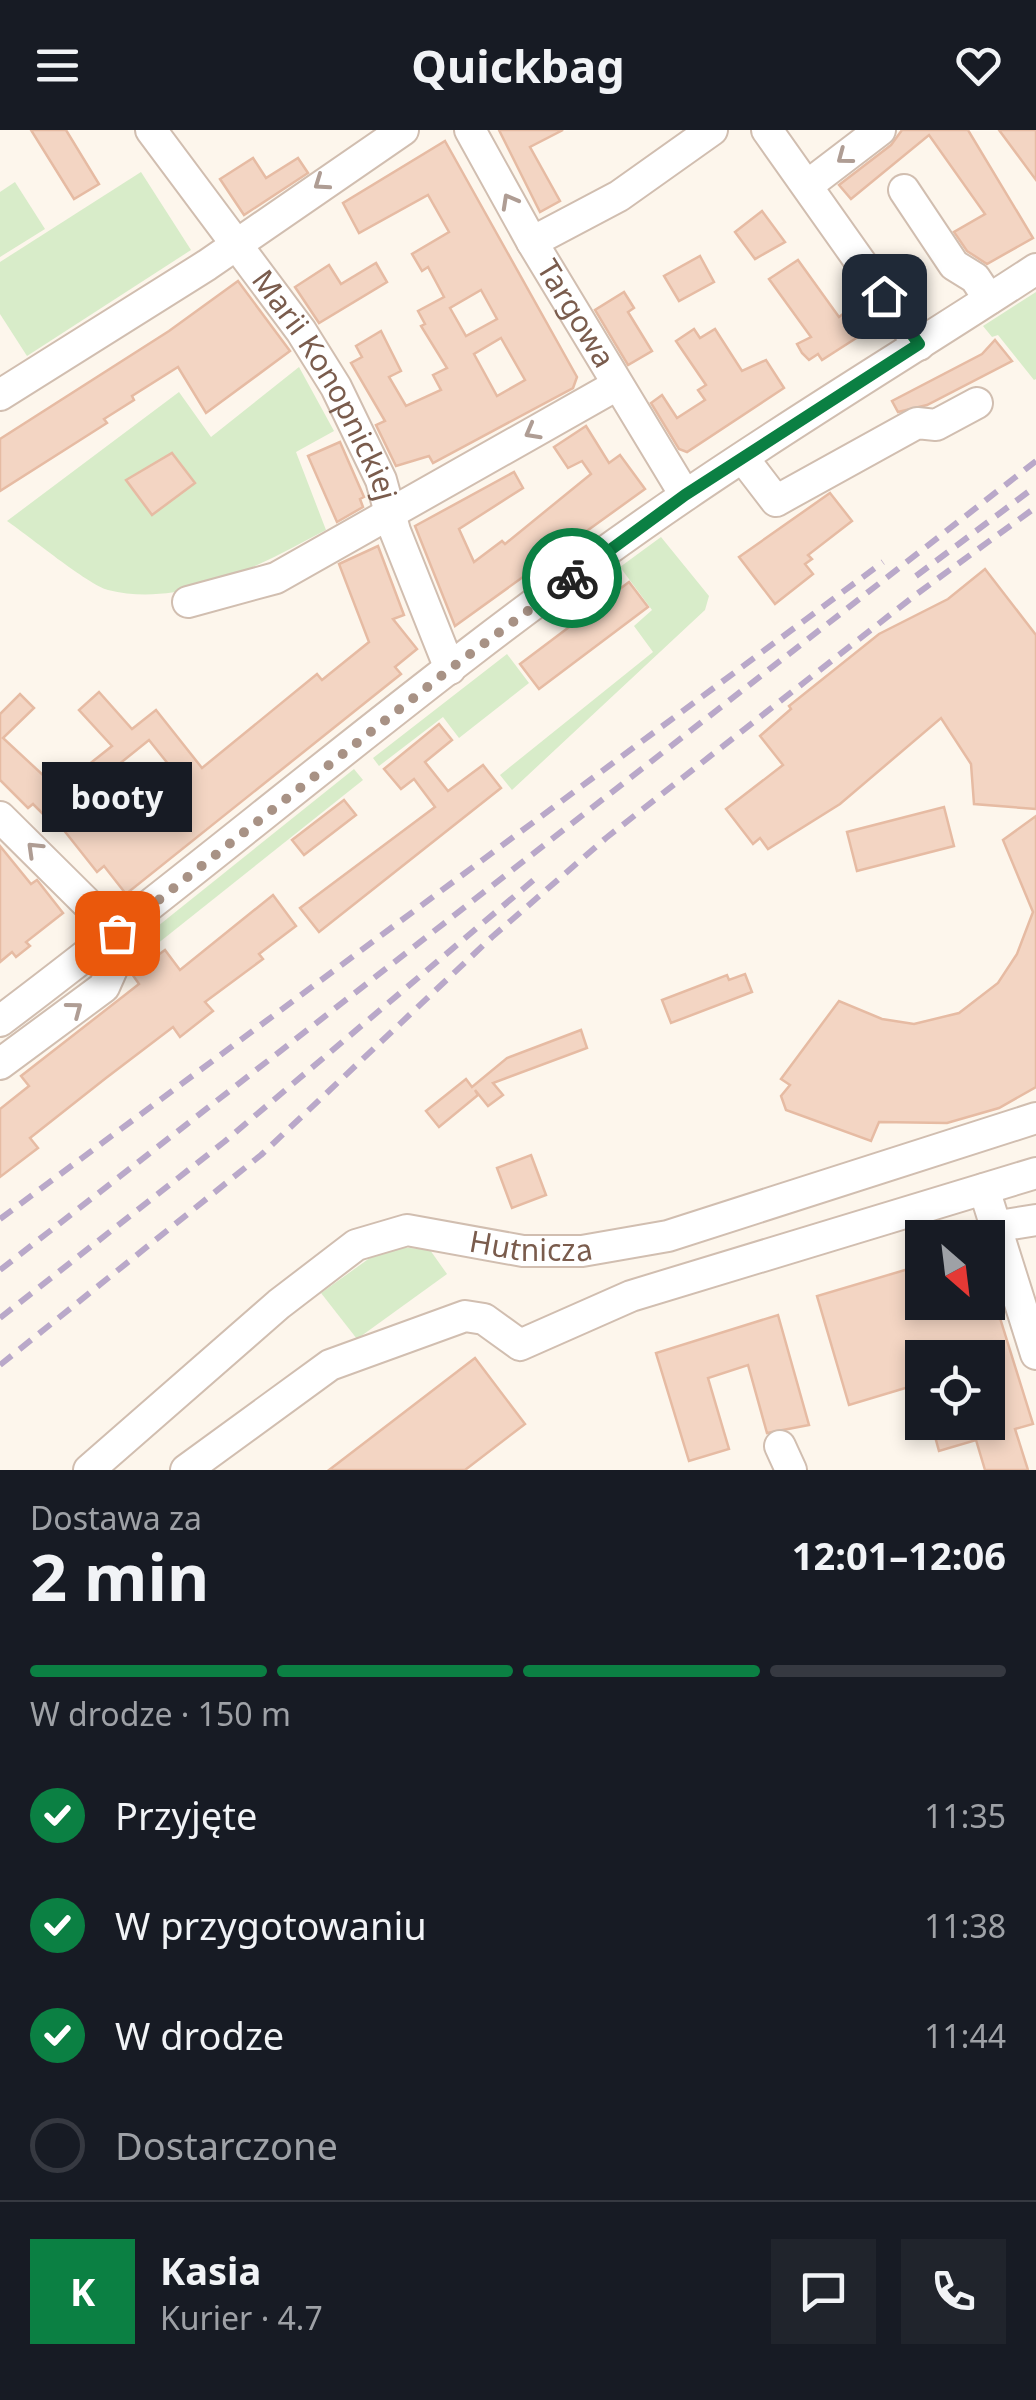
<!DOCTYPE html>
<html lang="pl">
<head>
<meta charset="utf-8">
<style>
  :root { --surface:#171b24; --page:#20242c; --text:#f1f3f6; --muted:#9ea1a6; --line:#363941; --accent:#0b8043 }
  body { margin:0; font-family:"Noto Sans",sans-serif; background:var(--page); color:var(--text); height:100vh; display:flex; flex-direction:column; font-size:38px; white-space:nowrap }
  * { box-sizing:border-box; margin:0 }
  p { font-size:32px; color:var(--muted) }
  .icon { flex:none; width:55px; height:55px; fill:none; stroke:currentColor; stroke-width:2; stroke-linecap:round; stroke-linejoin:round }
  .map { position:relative; height:1340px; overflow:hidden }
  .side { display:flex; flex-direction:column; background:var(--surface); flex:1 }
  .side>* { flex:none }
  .needle { width:65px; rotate:152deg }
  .fabs { position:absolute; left:905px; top:1090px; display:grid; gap:20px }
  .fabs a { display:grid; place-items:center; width:100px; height:100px; border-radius:0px; background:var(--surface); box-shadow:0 5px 15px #0003; font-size:50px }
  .pin { position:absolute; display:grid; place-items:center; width:85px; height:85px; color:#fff; margin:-42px; border-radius:20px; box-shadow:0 5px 15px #0006 }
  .courier { position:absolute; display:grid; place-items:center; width:100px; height:100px; margin:-50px; border:8px solid #0b8043; border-radius:50%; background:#fff; color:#222; box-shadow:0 2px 12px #0007 }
  .bubble { position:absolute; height:70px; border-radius:0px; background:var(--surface); box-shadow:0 5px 15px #0003; font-size:32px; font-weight:700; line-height:70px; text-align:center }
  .head em { font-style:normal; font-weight:700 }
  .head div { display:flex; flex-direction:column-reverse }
  .head { display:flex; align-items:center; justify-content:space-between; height:170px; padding:0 30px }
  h1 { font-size:65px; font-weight:700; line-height:75px }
  .bar { display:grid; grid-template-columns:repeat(4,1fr); gap:15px 10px; align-content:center; height:120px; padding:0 30px }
  .bar i { height:12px; border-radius:8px; background:var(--line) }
  .bar .on { background:var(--accent) }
  .bar p { grid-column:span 4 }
  .line { display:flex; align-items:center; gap:25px; padding:0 30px; border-top:2px solid var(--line) }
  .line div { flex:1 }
  .round { display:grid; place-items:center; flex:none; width:105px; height:105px; border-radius:0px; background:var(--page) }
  ol { padding:0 30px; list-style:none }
  li { display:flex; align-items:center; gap:30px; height:110px }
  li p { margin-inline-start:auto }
  li .icon { padding:10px; border-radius:50%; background:var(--accent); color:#fff; stroke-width:4 }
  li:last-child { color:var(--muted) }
  li i { width:55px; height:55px; border:5px solid var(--line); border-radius:50% }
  header { display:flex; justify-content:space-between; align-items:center; height:130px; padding:0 30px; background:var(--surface); font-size:45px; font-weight:700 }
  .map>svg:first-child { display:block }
  .green { fill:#d8ecc9 }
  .building { fill:#f3d5c3; stroke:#e6bba3; stroke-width:2.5; fill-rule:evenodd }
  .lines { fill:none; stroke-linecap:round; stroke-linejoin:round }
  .minor-casing { stroke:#d1beb0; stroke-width:34 }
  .minor { stroke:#fff; stroke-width:30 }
  .rail { stroke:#b9a8c9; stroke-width:6; stroke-dasharray:15 10; stroke-linecap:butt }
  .oneway { stroke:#af9d94 }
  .done { stroke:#a89285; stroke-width:10; stroke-dasharray:0 18 }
  .route { stroke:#0b8043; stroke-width:12 }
  .labels { text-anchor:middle; stroke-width:9; stroke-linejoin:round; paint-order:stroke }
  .street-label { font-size:30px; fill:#7a5c4d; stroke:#fffaf3 }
</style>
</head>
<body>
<header><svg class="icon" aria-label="menu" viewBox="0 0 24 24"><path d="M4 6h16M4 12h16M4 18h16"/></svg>Quickbag<svg class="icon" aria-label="heart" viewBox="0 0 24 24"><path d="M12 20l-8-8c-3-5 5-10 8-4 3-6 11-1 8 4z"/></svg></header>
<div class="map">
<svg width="1036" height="1340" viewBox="0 0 1036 1340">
  <rect width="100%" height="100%" fill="#fdf6ec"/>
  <g class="green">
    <polygon points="141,42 191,120 27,226 0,184 0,132"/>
    <polygon points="15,52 45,99 0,127 0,62"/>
    <polygon points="1036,162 1036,249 1034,250 998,205 992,207 983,196"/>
    <path d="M299 237 334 301 296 322 326 400C261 434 184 479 108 460 87 454 29 406 7 391L179 262 211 307Z"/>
    <polygon points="661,407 709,466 705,480 512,660 500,645 653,522 634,496 652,480 620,437"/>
    <polygon points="507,524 529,553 459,608 443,587 379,636 373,628"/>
    <polygon points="354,639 363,650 147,822 138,812"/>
    <polygon points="400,1117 430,1120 447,1144 357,1209 321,1163 374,1125"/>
  </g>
  <g class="building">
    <polygon points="31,0 66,0 99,54 74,69"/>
    <polygon points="499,0 563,0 530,17 560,71 540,82"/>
    <polygon points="902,0 968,0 1033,108 987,134 967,121 954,102 985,84 929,5 851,69 839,55 891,15"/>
    <polygon points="999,0 1036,0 1036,50"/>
    <path d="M445 11 577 247 573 258 433 333 429 326 396 336 376 295 385 291 351 233 362 227 356 216 381 201 401 241 389 247 406 276 441 260 433 245 447 238 421 196 425 194 418 181 444 167 428 137 422 141 412 124 449 102 428 65 359 103 343 73ZM481 160 497 189 466 206 450 178ZM501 208 525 250 497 266 474 224Z"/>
    <polygon points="253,28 266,48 298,28 308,43 244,85 220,49"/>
    <polygon points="762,81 785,112 755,129 735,102"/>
    <polygon points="700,126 714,152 679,171 664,146"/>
    <polygon points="798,130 839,187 860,171 869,183 857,200 861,205 822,230 818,224 809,230 802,223 797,214 811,207 769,149"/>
    <polygon points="376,133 387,152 319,193 295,157 329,135 341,154"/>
    <polygon points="238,151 290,221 206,283 178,237 132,266 134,270 104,289 107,293 0,361 0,309 169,201"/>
    <polygon points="624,162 634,178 628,182 652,221 628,235 595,180"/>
    <polygon points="694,199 700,208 715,199 742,241 766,230 784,258 687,322 679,319 651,273 662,265 677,288 705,270 698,260 706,255 676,211"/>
    <polygon points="995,210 1012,231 927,275 898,282 892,271 982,224"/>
    <polygon points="586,296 609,333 620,325 645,359 455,496 415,396 514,342 523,358 459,399 474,432 502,411 505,414 591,344 582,331 568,338 554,317"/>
    <polygon points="340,312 364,367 360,369 363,377 337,392 308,326"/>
    <polygon points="172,323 195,353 152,385 126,350"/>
    <polygon points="830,363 852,391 808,425 812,429 805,434 813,444 775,474 739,427"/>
    <path d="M378 416 404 485 393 489 417 519 395 537 401 544 126 764 104 736 97 742 55 689 52 693 33 674 28 678 0 650V584L20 564 34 578 3 608 58 659 112 616 79 580 99 562 132 599 156 580 202 638 317 544 322 550 369 512 339 434ZM149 610 169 635 163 641 179 662 151 685 113 639Z"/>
    <polygon points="985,439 1036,505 1036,679 974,674 971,634 941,588 840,674 768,719 760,708 753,714 726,679 783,635 760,606 791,579 789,576 879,504 948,469"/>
    <polygon points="629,452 648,477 539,559 520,534"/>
    <polygon points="439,594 452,610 425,632 448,661 483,635 501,658 319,802 300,778 435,677 414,649 401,659 384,639"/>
    <polygon points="344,670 356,685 304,725 292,710"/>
    <polygon points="944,677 954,716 857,741 847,702"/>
    <polygon points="1036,686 1036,957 999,978 947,993 879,992 871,1011 786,980 781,966 790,955 781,949 839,871 882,889 914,894 959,883 998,853 1017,824 1033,782 1003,710"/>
    <polygon points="0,716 31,754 37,750 63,783 26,812 30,816 16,827 12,822 0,832"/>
    <polygon points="273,765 296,796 259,824 263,829 205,872 213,881 180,907 173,897 106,948 30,1008 38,1018 0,1047 0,979 29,956 21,946 139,854 132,844 165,820 180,840"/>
    <polygon points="745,844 752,862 671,893 662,870 727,845 729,850"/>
    <polygon points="581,900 587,918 493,953 503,965 488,976 475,960 478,965 439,997 426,981 466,949 472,957 507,928"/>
    <polygon points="531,1025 546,1065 512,1078 497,1038"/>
    <polygon points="922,1135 922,1172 995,1172 1033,1294 1015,1299 1028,1340 985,1340 976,1310 939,1321 931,1292 988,1292 988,1228 922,1228 922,1253 849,1275 817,1166"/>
    <polygon points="778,1185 809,1295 767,1303 748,1235 708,1248 729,1319 689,1331 656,1223"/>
    <polygon points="475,1228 525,1294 465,1340 329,1340"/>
  </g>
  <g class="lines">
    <g class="minor-casing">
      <g id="minor">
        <path id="s1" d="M151 0 301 201 336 257 381 350 395 401 450 539"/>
        <path id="s2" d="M470 0 532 112 685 365"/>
        <polyline points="767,0 919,215"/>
        <polyline points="808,55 880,0"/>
        <polyline points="904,60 954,135 975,148 989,169"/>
        <polyline points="532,112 619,66 712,0"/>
        <polyline points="0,265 207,135 403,0"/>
        <polyline points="743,328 776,371 917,293 936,295 977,273"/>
        <polyline points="188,472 276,448 617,255"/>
        <polyline points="0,687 117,803"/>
        <path d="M0 891C230 718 448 527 686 365 800 287 920 215 1036 139"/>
        <polyline points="0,934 104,857 116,830 117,803"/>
        <polyline points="984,1059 1036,1224"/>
        <polyline points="999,1096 1036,1090"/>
        <polyline points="780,1316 791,1340"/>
        <path id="s3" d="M89 1340 279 1174 356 1115 407 1100 523 1121H582L668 1106 1036 988"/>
        <polyline points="186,1340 330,1235 465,1186 484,1189 520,1215 631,1166 1036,1043"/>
      </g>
    </g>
    <use href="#minor" class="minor"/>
    <g class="rail">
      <polyline points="916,446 1036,356"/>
      <polyline points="0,1089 883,432"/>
      <polyline points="0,1140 1036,331"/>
      <polyline points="0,1188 224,1012 536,748"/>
      <polyline points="0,1235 261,1025 492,807 606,708 914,466 1036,377"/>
    </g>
  </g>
  <defs><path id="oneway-chevron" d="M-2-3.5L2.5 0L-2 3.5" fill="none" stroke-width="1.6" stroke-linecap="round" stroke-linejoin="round" transform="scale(2.5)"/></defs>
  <g class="oneway">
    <use href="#oneway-chevron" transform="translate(844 27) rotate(143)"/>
    <use href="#oneway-chevron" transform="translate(321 53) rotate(145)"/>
    <use href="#oneway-chevron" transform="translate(509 71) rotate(-119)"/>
    <use href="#oneway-chevron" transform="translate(532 302) rotate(151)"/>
    <use href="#oneway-chevron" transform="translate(34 719) rotate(-136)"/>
    <use href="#oneway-chevron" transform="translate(75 879) rotate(-37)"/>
  </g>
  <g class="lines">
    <polyline class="done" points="117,803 450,539 572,448"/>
    <polyline class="route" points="572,448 685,365 919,214 884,166"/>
  </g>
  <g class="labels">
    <g class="street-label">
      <text dy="10" stroke="none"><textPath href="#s2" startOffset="212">Targowa</textPath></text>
      <text dy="10" stroke="none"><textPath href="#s1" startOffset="310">Marii Konopnickiej</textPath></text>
      <text dy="10" stroke="none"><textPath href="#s3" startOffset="528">Hutnicza</textPath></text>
    </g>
  </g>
</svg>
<div class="fabs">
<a><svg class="needle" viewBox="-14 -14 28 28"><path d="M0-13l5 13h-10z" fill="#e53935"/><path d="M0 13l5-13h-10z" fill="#9ea1a6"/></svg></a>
<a><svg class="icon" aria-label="locate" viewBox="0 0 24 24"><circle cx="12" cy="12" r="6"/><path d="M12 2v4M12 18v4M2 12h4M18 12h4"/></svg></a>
</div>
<div class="pin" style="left:117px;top:803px;background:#ea580c"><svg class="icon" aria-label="bag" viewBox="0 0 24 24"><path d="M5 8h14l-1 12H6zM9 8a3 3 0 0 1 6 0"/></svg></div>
<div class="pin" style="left:884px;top:166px;background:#1f2937"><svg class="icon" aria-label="home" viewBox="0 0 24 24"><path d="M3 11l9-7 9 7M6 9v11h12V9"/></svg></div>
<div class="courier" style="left:572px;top:448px"><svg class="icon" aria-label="bike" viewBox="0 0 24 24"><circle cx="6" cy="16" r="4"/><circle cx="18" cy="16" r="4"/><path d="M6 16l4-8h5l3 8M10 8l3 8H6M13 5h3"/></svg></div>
<div class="bubble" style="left:42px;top:632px;width:150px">booty</div>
</div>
<section class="side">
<div class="head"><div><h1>2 min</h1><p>Dostawa za</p></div><em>12:01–12:06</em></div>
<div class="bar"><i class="on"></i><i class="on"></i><i class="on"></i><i></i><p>W drodze · 150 m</p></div>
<ol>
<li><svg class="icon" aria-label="check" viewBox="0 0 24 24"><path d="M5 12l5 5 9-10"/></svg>Przyjęte<p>11:35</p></li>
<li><svg class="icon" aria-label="check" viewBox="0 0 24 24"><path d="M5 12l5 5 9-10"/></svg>W przygotowaniu<p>11:38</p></li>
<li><svg class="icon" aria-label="check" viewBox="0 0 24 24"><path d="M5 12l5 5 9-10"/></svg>W drodze<p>11:44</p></li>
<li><i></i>Dostarczone</li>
</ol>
<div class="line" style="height:180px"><b class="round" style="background:var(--accent);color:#fff">K</b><div><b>Kasia</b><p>Kurier · 4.7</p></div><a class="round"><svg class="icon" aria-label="chat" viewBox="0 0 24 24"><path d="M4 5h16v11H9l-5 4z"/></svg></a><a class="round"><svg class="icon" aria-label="phone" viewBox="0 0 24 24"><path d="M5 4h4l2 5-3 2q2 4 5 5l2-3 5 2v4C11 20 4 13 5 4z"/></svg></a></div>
</section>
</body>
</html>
